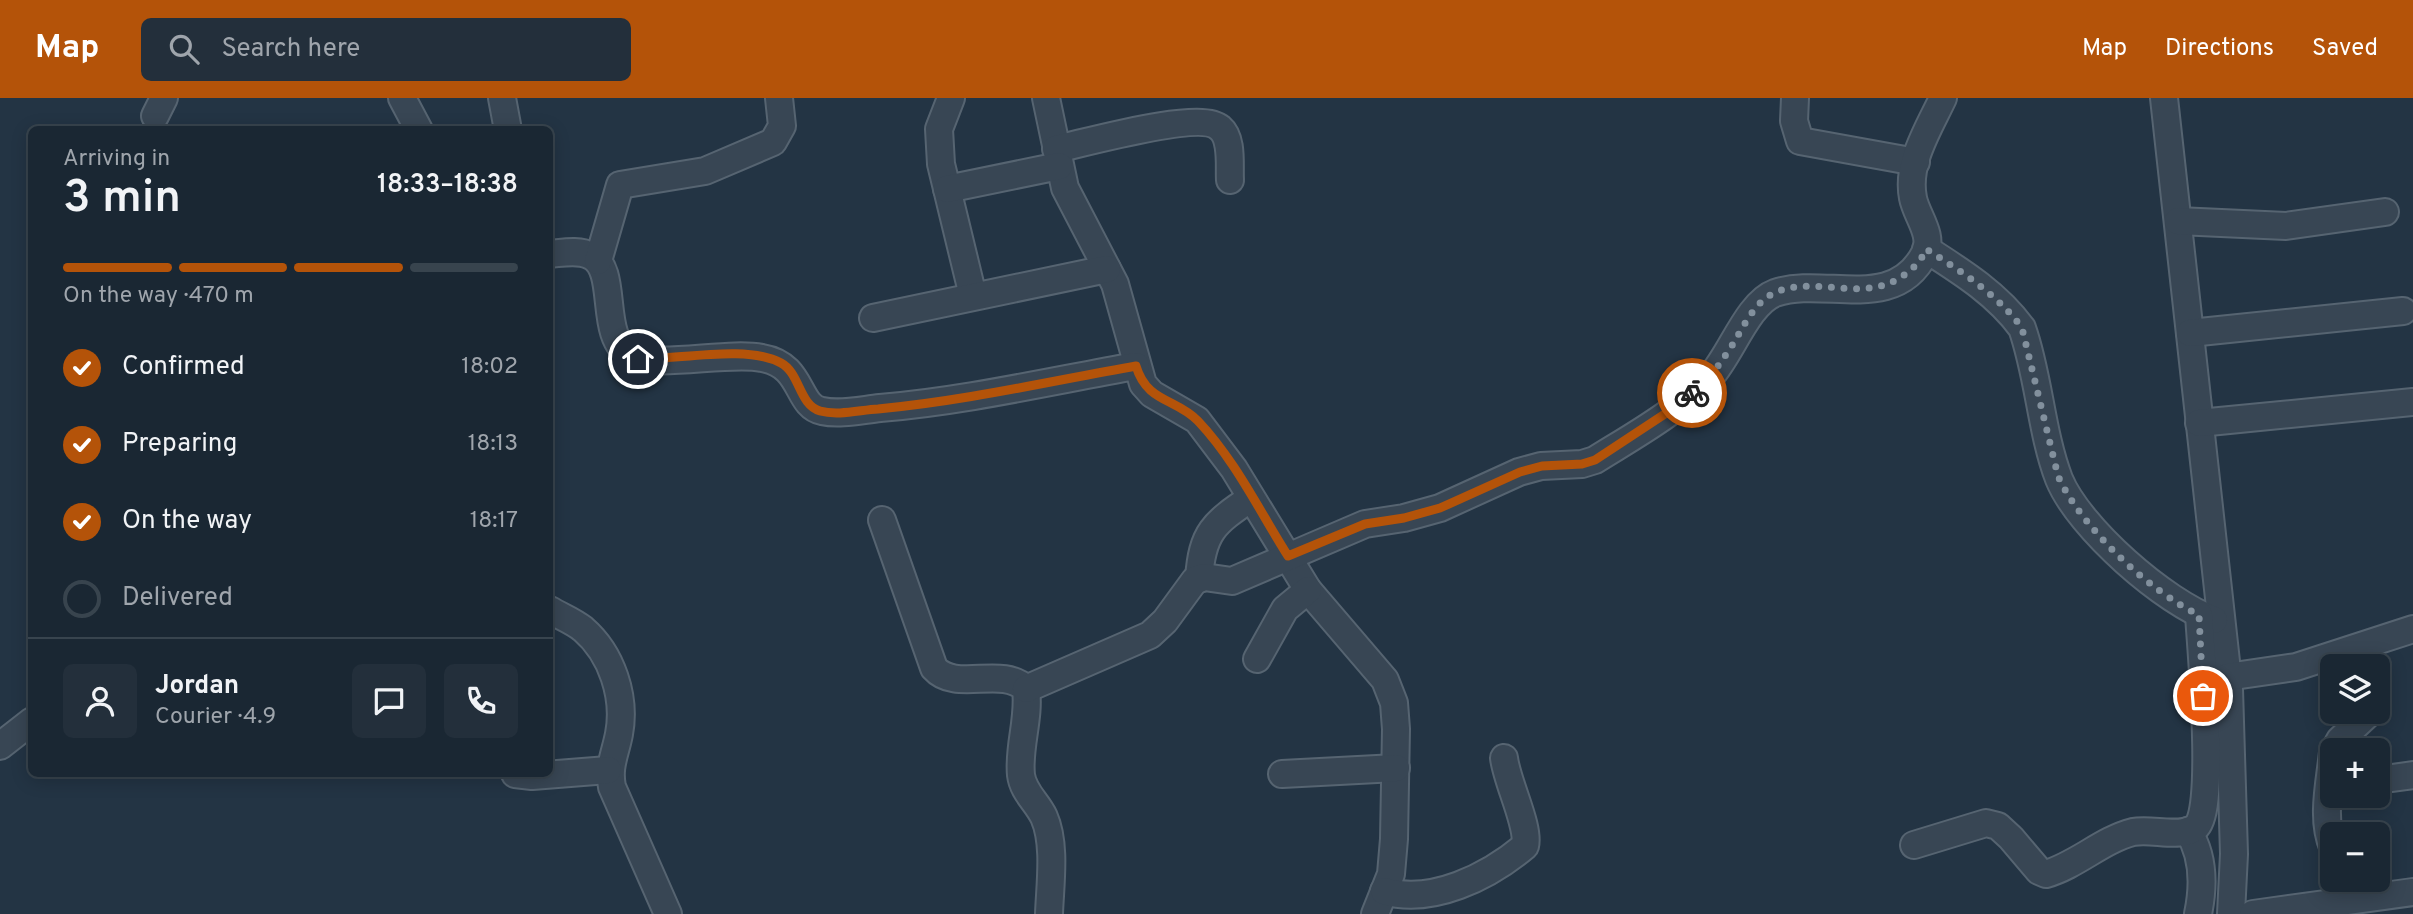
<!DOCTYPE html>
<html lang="en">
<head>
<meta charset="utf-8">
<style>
  :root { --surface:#1a2733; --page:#232f3b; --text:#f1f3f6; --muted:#9fa5ac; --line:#38444e; --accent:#b45309 }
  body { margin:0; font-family:Overpass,sans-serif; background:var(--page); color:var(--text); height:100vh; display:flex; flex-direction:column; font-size:26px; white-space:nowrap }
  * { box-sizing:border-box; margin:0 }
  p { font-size:23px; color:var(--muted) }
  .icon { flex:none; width:38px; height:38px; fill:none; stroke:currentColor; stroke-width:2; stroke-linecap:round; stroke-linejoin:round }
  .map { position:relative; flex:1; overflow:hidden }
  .sheet { position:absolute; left:28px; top:28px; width:525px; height:651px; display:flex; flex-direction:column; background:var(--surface); border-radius:10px; box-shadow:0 4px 18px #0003,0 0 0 2px var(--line) }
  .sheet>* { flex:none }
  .tools { position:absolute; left:2320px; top:556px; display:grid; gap:14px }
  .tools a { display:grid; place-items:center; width:70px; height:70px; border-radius:10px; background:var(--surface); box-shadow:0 4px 18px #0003,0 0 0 2px var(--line); font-size:35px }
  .pin { position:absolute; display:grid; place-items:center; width:60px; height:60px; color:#fff; margin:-30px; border:4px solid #fff; border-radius:50%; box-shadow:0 2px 7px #0007 }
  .courier { position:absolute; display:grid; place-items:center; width:70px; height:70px; margin:-35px; border:5px solid #b45309; border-radius:50%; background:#fff; color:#222; box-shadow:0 2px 9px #0007 }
  .head em { font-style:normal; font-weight:600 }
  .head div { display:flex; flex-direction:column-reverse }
  .head { display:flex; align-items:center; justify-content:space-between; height:119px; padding:0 35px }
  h1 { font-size:46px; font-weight:600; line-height:52px }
  .bar { display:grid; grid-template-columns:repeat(4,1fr); gap:10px 7px; align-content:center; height:84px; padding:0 35px }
  .bar i { height:9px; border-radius:5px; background:var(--line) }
  .bar .active { background:var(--accent) }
  .bar p { grid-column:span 4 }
  .line { display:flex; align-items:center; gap:18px; padding:0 35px; border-top:2px solid var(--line) }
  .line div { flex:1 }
  .round { display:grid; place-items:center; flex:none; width:74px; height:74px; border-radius:10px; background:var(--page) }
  ol { padding:0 35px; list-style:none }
  li { display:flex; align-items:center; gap:21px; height:77px }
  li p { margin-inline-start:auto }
  li .icon { padding:7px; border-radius:50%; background:var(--accent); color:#fff; stroke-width:4 }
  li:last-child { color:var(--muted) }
  li i { width:38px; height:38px; border:4px solid var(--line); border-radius:50% }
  header { display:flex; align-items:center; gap:42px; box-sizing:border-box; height:98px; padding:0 35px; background:var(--accent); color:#fff }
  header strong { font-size:33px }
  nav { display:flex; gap:38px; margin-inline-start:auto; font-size:24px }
  .search { width:490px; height:63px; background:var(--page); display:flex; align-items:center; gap:18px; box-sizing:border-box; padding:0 24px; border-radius:10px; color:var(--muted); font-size:26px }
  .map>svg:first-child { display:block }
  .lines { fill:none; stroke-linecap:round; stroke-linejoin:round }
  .minor-casing { stroke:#566471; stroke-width:30 }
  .minor { stroke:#384654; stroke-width:26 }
  .done { stroke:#82909d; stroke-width:7; stroke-dasharray:0 12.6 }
  .route { stroke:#b45309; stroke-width:9 }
</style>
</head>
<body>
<header>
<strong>Map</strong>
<div class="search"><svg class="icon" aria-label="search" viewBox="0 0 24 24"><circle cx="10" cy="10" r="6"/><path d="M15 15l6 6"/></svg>Search here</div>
<nav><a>Map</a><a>Directions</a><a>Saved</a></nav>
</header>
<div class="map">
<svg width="2413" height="816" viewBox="0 0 2413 816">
  <rect width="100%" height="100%" fill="#233444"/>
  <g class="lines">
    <g class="minor-casing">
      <g id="minor">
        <polyline points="402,0 419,32"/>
        <polyline points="502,0 508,32"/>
        <polyline points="951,0 939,31 941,66 973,198"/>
        <polyline points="1046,0 1065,90 1115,186 1143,286 1152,296 1197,322 1234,371 1308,492 1385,582 1394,605 1396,631 1394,741 1391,776 1375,816"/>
        <polyline points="1795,0 1794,23 1800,43 1916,64"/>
        <polyline points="2164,0 2229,591 2234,756 2231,816"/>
        <polyline points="155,18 164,0"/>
        <path d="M1056 51C1085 45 1200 12 1220 30 1233 41 1229 67 1230 82"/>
        <polyline points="947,91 1059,68"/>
        <polyline points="2178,123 2286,128 2385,114"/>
        <path d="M1926 151C1962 174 1997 196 2022 230 2039 278 2041 334 2059 381 2079 430 2165 505 2214 522"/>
        <path d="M550 156C562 155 579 151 591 158 620 173 597 239 631 257 655 271 728 253 762 260 804 267 796 308 822 313 840 317 861 312 880 310 965 303 1051 283 1136 268"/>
        <polyline points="598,163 620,87 705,73 773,44 782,28 779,0"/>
        <polyline points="873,220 1107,171"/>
        <polyline points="2190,235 2403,213"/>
        <polyline points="2199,325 2413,304"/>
        <path d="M882 422 934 570C956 595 1002 567 1026 591 1030 620 1018 649 1021 677 1023 694 1037 704 1044 719 1056 746 1050 787 1049 816"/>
        <path d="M1199 481C1202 434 1214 425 1251 400"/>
        <path d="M550 512C560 518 573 523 583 531 612 556 626 599 619 636 615 657 608 668 612 689L668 816"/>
        <polyline points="1257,561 1285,511 1308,492"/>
        <polyline points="2227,579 2296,569 2413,531"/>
        <path d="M1026 591 1150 537 1165 523 1195 482 1204 479 1232 483 1365 426 1404 420 1440 410 1519 374 1541 368 1582 366 1595 362C1635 337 1679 313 1711 278 1731 256 1748 205 1775 195 1825 178 1894 216 1925 155 1934 137 1916 117 1913 100 1906 65 1929 30 1943 0"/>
        <polyline points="0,648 32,623"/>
        <polyline points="2334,653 2340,642 2370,614"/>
        <path d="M2333 654C2330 684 2321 721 2333 749"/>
        <polyline points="515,676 532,678 608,672"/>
        <polyline points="1282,676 1396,670"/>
        <polyline points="2385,681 2413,677"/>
        <path d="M2188 733C2204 758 2204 787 2198 816"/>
        <path d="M1914 747 1986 725 1998 728 2011 740 2039 773 2046 776C2077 767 2102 742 2133 734 2152 730 2181 741 2196 729 2216 714 2201 549 2199 517"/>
        <path d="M1384 793C1432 807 1488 779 1525 748 1530 729 1507 685 1504 660"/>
        <polyline points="2253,816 2413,794"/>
      </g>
    </g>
    <use href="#minor" class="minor"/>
  </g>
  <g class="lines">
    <path class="done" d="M1692 295C1706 283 1717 271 1727 255 1740 237 1751 207 1772 196 1815 174 1863 209 1907 175 1914 170 1923 160 1926 151 1962 174 1997 196 2022 230L2058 378C2081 429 2149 493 2199 517L2203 598"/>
    <path class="route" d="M638 261C678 262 746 246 781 265 800 275 799 307 820 313 838 318 860 312 878 311 965 303 1051 283 1136 268 1147 305 1176 300 1198 323 1235 362 1260 414 1288 458L1365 426 1404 420 1440 410 1520 374 1542 368 1582 366 1595 362 1677 308 1692 295"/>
  </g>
</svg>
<div class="tools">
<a><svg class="icon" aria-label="layers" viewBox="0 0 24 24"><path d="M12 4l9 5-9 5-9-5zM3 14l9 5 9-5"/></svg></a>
<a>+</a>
<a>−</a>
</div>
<div class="pin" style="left:2203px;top:598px;background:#ea580c"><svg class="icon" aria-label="bag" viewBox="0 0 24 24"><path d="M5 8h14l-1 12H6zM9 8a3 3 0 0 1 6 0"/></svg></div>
<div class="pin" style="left:638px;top:261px;background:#1f2937"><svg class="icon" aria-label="home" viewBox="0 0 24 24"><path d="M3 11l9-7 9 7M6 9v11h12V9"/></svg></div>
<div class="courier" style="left:1692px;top:295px"><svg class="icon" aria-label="bike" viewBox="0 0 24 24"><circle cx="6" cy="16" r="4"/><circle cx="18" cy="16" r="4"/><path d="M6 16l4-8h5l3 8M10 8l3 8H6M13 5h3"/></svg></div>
<section class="sheet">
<div class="head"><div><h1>3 min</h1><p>Arriving in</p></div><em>18:33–18:38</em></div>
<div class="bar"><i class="active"></i><i class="active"></i><i class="active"></i><i></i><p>On the way · 470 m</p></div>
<ol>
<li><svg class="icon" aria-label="check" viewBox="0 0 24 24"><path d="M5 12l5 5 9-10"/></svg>Confirmed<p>18:02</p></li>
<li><svg class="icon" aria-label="check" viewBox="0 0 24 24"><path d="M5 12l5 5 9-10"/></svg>Preparing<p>18:13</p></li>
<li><svg class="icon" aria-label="check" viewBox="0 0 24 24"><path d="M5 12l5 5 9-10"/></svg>On the way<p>18:17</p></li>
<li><i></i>Delivered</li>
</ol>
<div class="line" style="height:126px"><a class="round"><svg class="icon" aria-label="person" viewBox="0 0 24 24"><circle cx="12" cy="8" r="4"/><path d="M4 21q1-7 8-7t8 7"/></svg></a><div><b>Jordan</b><p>Courier · 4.9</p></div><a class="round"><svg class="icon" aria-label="chat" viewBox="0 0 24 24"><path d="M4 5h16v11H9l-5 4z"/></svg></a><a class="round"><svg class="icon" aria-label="phone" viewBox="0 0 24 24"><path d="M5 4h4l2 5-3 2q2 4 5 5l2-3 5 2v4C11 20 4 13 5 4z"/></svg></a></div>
</section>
</div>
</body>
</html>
